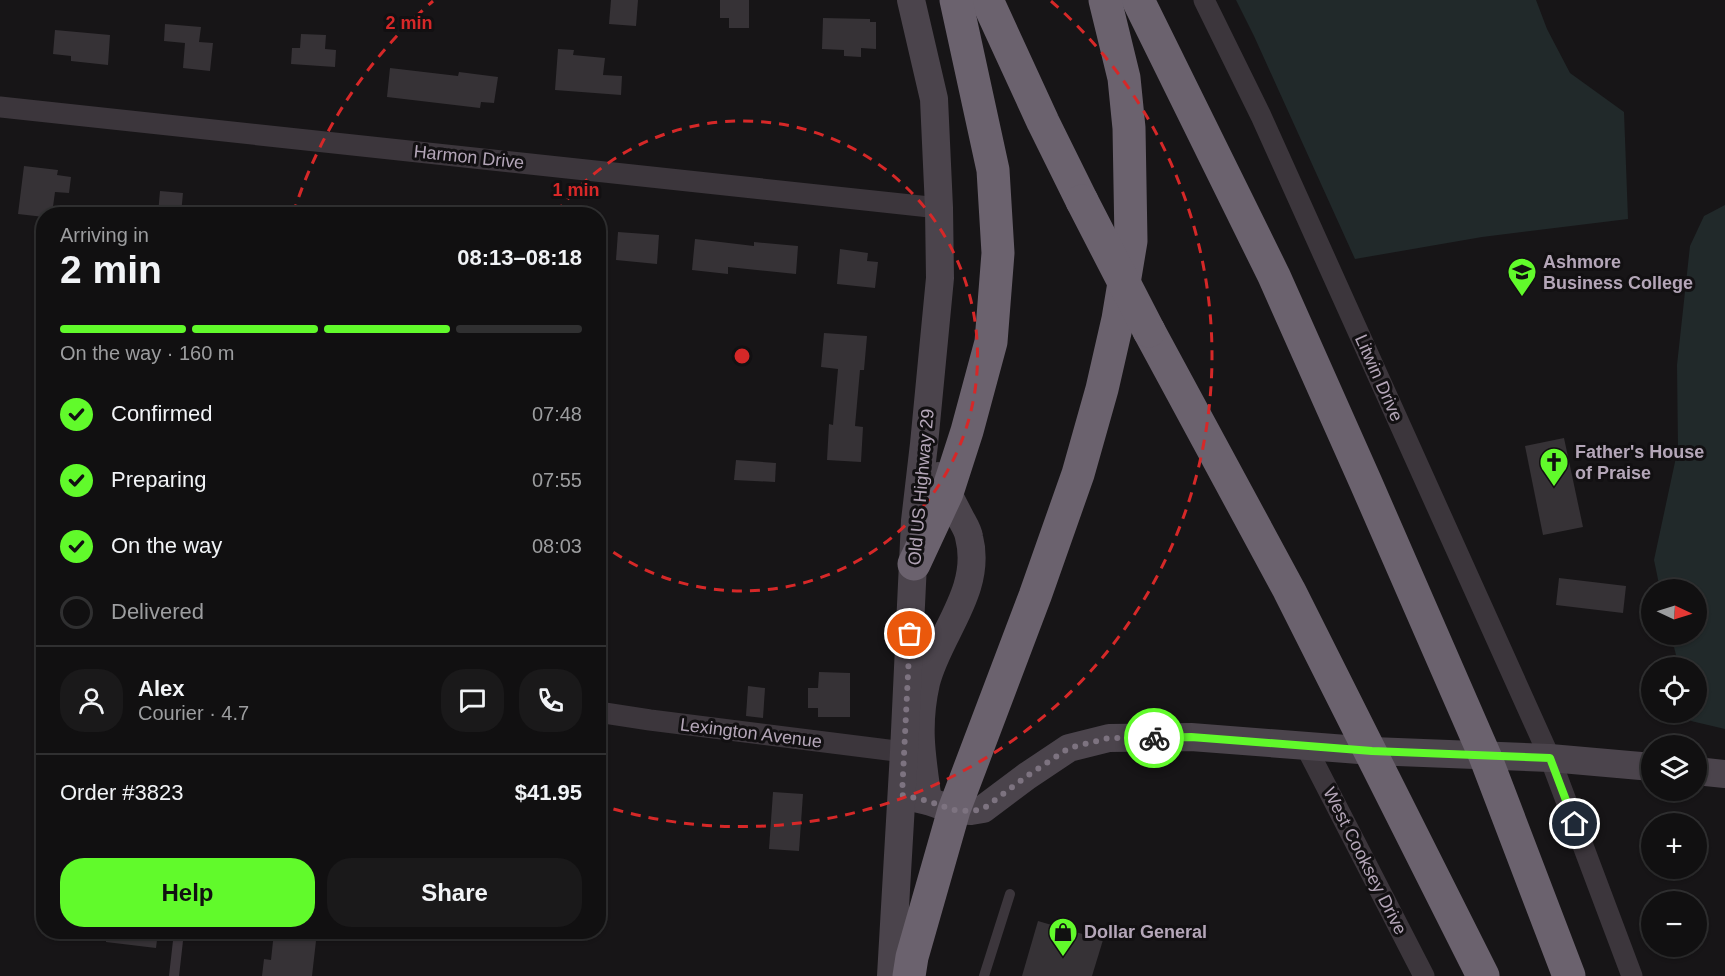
<!DOCTYPE html>
<html lang="en">
<head>
<meta charset="utf-8">
<style>
  :root { --surface:#111011; --page:#1a191a; --text:#f1f3f6; --muted:#9c9d9f; --line:#303031; --accent:#61fa2b }
  body { margin:0; font-family:Helvetica,sans-serif; background:var(--page); color:var(--text); height:100vh; display:flex; flex-direction:column; font-size:22px; white-space:nowrap }
  * { box-sizing:border-box; margin:0 }
  p { font-size:20px; color:var(--muted) }
  .icon { flex:none; width:33px; height:33px; fill:none; stroke:currentColor; stroke-width:2; stroke-linecap:round; stroke-linejoin:round }
  .map { position:relative; flex:1; overflow:hidden }
  .drawer { position:absolute; left:36px; top:207px; width:570px; height:732px; display:flex; flex-direction:column; background:var(--surface); border-radius:24px; box-shadow:0 2px 4px #0004,0 0 0 2px var(--line) }
  .drawer>* { flex:none }
  .needle { width:39px; rotate:94deg }
  .controls { position:absolute; left:1641px; top:579px; display:grid; gap:12px }
  .controls a { display:grid; place-items:center; width:66px; height:66px; border-radius:50%; background:var(--surface); box-shadow:0 2px 4px #0004,0 0 0 2px var(--line); font-size:30px }
  .pin { position:absolute; display:grid; place-items:center; width:51px; height:51px; color:#fff; margin:-26px; border:3px solid #fff; border-radius:50%; box-shadow:0 2px 6px #0007 }
  .courier { position:absolute; display:grid; place-items:center; width:60px; height:60px; margin:-30px; border:4px solid #61fa2b; border-radius:50%; background:#fff; color:#222; box-shadow:0 2px 8px #0007 }
  .summary em { font-style:normal; font-weight:700 }
  .summary div { display:flex; flex-direction:column-reverse }
  .summary { display:flex; align-items:center; justify-content:space-between; height:102px; padding:0 24px }
  h1 { font-size:39px; font-weight:700; line-height:45px }
  .bar { display:grid; grid-template-columns:repeat(4,1fr); gap:9px 6px; align-content:center; height:72px; padding:0 24px }
  .bar i { height:8px; border-radius:4px; background:var(--line) }
  .bar .on { background:var(--accent) }
  .bar p { grid-column:span 4 }
  .line { display:flex; align-items:center; gap:15px; padding:0 24px; border-top:2px solid var(--line) }
  .line div { flex:1 }
  .round { display:grid; place-items:center; flex:none; width:63px; height:63px; border-radius:24px; background:var(--page) }
  ol { padding:0 24px; list-style:none }
  li { display:flex; align-items:center; gap:18px; height:66px }
  li p { margin-inline-start:auto }
  li .icon { padding:6px; border-radius:50%; background:var(--accent); color:#111; stroke-width:4 }
  li:last-child { color:var(--muted) }
  li i { width:33px; height:33px; border:3px solid var(--line); border-radius:50% }
  .action { display:flex; gap:12px; margin-top:auto; padding:12px 24px }
  .action a { flex:1; height:69px; border-radius:24px; background:var(--accent); color:#111; font-size:24px; font-weight:700; line-height:69px; text-align:center }
  .action a+a { background:var(--page); color:var(--text) }
  .map>svg:first-child { display:block }
  .green { fill:#21292a }
  .building { fill:#363236 }
  .lines { fill:none; stroke-linecap:round; stroke-linejoin:round }
  .lane { stroke:#3c363c; stroke-width:10 }
  .street { stroke:#3c363c; stroke-width:21 }
  .secondary { stroke:#4b444c; stroke-width:28 }
  .highway { stroke:#6b626e; stroke-width:33 }
  .highway-bridge { stroke:#6b626e; stroke-width:33 }
  .done { stroke:#7d7380; stroke-width:6; stroke-dasharray:0 10.8 }
  .route { stroke:#61fa2b; stroke-width:8 }
  .ring { fill:none; stroke:#d62828; stroke-width:3; stroke-dasharray:10 8 }
  .labels { text-anchor:middle; stroke-width:6; stroke-linejoin:round; paint-order:stroke }
  .street-label { font-size:18px; fill:#b4a6b8; stroke:#121012 }
  .poi-label { font-size:18px; font-weight:bold; fill:#b4a6b8; stroke:#121012; text-anchor:start }
  .centre { fill:#d62828; stroke:#121012; stroke-width:3 }
  .ring-label { font-size:18px; text-anchor:middle; font-weight:bold; fill:#d62828; stroke:#121012; stroke-width:6; stroke-linejoin:round; paint-order:stroke }
</style>
</head>
<body>
<div class="map">
<svg width="1725" height="976" viewBox="0 0 1725 976">
  <rect width="100%" height="100%" fill="#171517"/>
  <g class="green">
    <polygon points="1236,0 1536,0 1547,29 1570,73 1624,112 1628,219 1482,237 1355,259 1254,36"/>
    <polygon points="1725,205 1725,729 1691,721 1689,713 1696,712 1696,668 1679,667 1671,635 1696,634 1696,590 1660,589 1654,560 1678,448 1677,365 1690,246 1704,216"/>
  </g>
  <g class="building">
    <polygon points="611,0 638,0 636,26 609,24"/>
    <polygon points="720,0 749,0 749,28 729,28 729,18 720,18"/>
    <polygon points="823,18 870,19 870,22 876,22 876,49 861,48 861,57 844,56 844,50 822,49"/>
    <polygon points="165,24 201,27 199,42 213,43 210,71 183,68 185,43 164,41"/>
    <polygon points="55,30 110,35 108,65 71,61 71,56 53,54"/>
    <polygon points="301,34 326,35 325,49 336,50 335,67 291,64 292,48 300,48"/>
    <polygon points="558,49 574,50 573,55 605,58 603,75 622,76 621,95 555,90"/>
    <polygon points="390,68 458,76 459,72 498,77 494,103 481,102 480,108 387,97"/>
    <polygon points="24,166 58,170 57,175 71,177 69,193 55,192 52,214 44,214 44,217 18,214"/>
    <polygon points="160,191 183,193 181,214 158,214"/>
    <polygon points="618,232 659,235 657,264 616,260"/>
    <polygon points="695,239 754,246 754,242 798,246 796,274 728,267 728,274 692,270"/>
    <polygon points="840,249 868,253 867,261 878,262 875,288 837,284"/>
    <polygon points="824,333 867,336 864,370 860,370 855,426 863,427 861,462 827,460 829,424 833,425 838,369 821,367"/>
    <polygon points="1564,438 1583,527 1543,535 1525,446"/>
    <polygon points="736,460 776,463 775,482 734,480"/>
    <polygon points="1559,578 1626,586 1623,613 1556,605"/>
    <polygon points="819,672 850,673 850,717 818,717 818,708 808,708 808,688 818,688"/>
    <polygon points="748,686 765,688 763,718 746,716"/>
    <polygon points="773,792 803,794 799,851 769,849"/>
    <polygon points="1038,921 1103,940 1092,976 1022,976"/>
    <polygon points="106,932 158,932 156,948 106,942"/>
    <polygon points="274,932 317,932 312,976 262,976 264,959 271,960"/>
  </g>
  <g class="lines">
    <g class="lane">
      <polyline points="174,976 179,932"/>
      <polyline points="984,976 1010,894"/>
    </g>
    <g class="street">
      <polyline points="1204,0 1261,116 1550,758 1632,976"/>
      <polyline points="0,107 939,208"/>
      <polyline points="598,712 650,720 904,752"/>
      <polyline points="1306,747 1424,976"/>
    </g>
    <g class="secondary">
      <polyline points="1696,771 1725,774"/>
      <polyline points="902,795 928,801 954,810 971,811 983,809 1027,776 1069,748 1109,738 1191,737 1372,751 1550,758 1652,767"/>
      <path d="M928 801C922 758 916 727 926 683 938 634 983 591 969 537 968 530 963 523 960 517 953 503 946 490 938 476"/>
      <polyline points="891,976 904,752 915,521 924,444 940,278 939,208 934,99 911,0"/>
    </g>
    <g class="highway">
      <polyline points="987,0 1043,122 1082,201"/>
      <polyline points="1138,0 1274,276 1366,483 1485,756 1569,976"/>
      <polyline points="1149,331 1289,590 1483,976"/>
      <polyline points="914,564 947,493 967,431 991,342 998,253 993,170 956,0"/>
      <polyline points="909,976 912,957 954,810 1035,596 1078,474 1102,389 1118,319 1131,241 1129,128 1124,78 1105,0"/>
    </g>
    <polyline class="highway-bridge" points="1082,201 1149,331"/>
  </g>
  <g class="lines">
    <polyline class="done" points="910,634 902,795 928,801 954,810 971,811 983,809 1027,776 1069,748 1109,738 1154,738"/>
    <polyline class="route" points="1154,738 1191,737 1372,751 1550,758 1575,824"/>
  </g>
  <g class="ring">
    <path d="M556 213A235 235 0 1 1 599 542"/>
    <path d="M293 214A471 471 0 0 1 433 1M1051 1A471 471 0 0 1 600 805"/>
  </g>
  <defs>
    <g id="school-pin" transform="scale(1.5)"><path d="M0 17L-7.5 6A9.5 9.5 0 1 1 7.5 6Z" fill="#61fa2b" stroke="#121012"/><path d="M0-5L7-2L0 1L-7-2ZM-4 1L0 2.5L4 1V4Q0 6-4 4Z" fill="#111"/></g>
    <g id="church-pin" transform="scale(1.5)"><path d="M0 17L-7.5 6A9.5 9.5 0 1 1 7.5 6Z" fill="#61fa2b" stroke="#121012"/><path d="M-1.2-6h2.4v3.5h3.3v2.4h-3.3V6h-2.4V-.1h-3.3v-2.4h3.3Z" fill="#111"/></g>
    <g id="shop-pin" transform="scale(1.5)"><path d="M0 17L-7.5 6A9.5 9.5 0 1 1 7.5 6Z" fill="#61fa2b" stroke="#121012"/><path d="M-5-2.5h2.3a2.7 3.5 0 0 1 5.4 0H5L5.5 6h-11ZM-1.5-2.5h3a1.5 2.3 0 0 0-3 0Z" fill="#111"/></g>
  </defs>
  <g fill-rule="evenodd">
    <use href="#school-pin" x="1522" y="272"/>
    <use href="#church-pin" x="1554" y="462"/>
    <use href="#shop-pin" x="1063" y="932"/>
  </g>
  <g class="labels">
    <g class="street-label">
      <text transform="translate(469 157) rotate(6)" y="6">Harmon Drive</text>
      <text transform="translate(1379 378) rotate(66)" y="6">Litwin Drive</text>
      <text transform="translate(921 487) rotate(-85)" y="6">Old US Highway 29</text>
      <text transform="translate(751 733) rotate(7)" y="6">Lexington Avenue</text>
      <text transform="translate(1365 861) rotate(63)" y="6">West Cooksey Drive</text>
    </g>
    <g class="poi-label">
      <text x="1543" y="268">Ashmore<tspan x="1543" dy="21">Business College</tspan></text>
      <text x="1575" y="458">Father's House<tspan x="1575" dy="21">of Praise</tspan></text>
      <text x="1084" y="938">Dollar General</text>
    </g>
  </g>
  <circle cx="742" cy="356" r="9" class="centre"/>
  <g class="ring-label">
    <text x="409" y="29">2 min</text>
    <text x="576" y="196">1 min</text>
  </g>
</svg>
<div class="controls">
<a><svg class="needle" viewBox="-14 -14 28 28"><path d="M0-13l5 13h-10z" fill="#e53935"/><path d="M0 13l5-13h-10z" fill="#9c9d9f"/></svg></a>
<a><svg class="icon" aria-label="locate" viewBox="0 0 24 24"><circle cx="12" cy="12" r="6"/><path d="M12 2v4M12 18v4M2 12h4M18 12h4"/></svg></a>
<a><svg class="icon" aria-label="layers" viewBox="0 0 24 24"><path d="M12 4l9 5-9 5-9-5zM3 14l9 5 9-5"/></svg></a>
<a>+</a>
<a>−</a>
</div>
<div class="pin" style="left:910px;top:634px;background:#ea580c"><svg class="icon" aria-label="bag" viewBox="0 0 24 24"><path d="M5 8h14l-1 12H6zM9 8a3 3 0 0 1 6 0"/></svg></div>
<div class="pin" style="left:1575px;top:824px;background:#1f2937"><svg class="icon" aria-label="home" viewBox="0 0 24 24"><path d="M3 11l9-7 9 7M6 9v11h12V9"/></svg></div>
<div class="courier" style="left:1154px;top:738px"><svg class="icon" aria-label="bike" viewBox="0 0 24 24"><circle cx="6" cy="16" r="4"/><circle cx="18" cy="16" r="4"/><path d="M6 16l4-8h5l3 8M10 8l3 8H6M13 5h3"/></svg></div>
<section class="drawer">
<div class="summary"><div><h1>2 min</h1><p>Arriving in</p></div><em>08:13–08:18</em></div>
<div class="bar"><i class="on"></i><i class="on"></i><i class="on"></i><i></i><p>On the way · 160 m</p></div>
<ol>
<li><svg class="icon" aria-label="check" viewBox="0 0 24 24"><path d="M5 12l5 5 9-10"/></svg>Confirmed<p>07:48</p></li>
<li><svg class="icon" aria-label="check" viewBox="0 0 24 24"><path d="M5 12l5 5 9-10"/></svg>Preparing<p>07:55</p></li>
<li><svg class="icon" aria-label="check" viewBox="0 0 24 24"><path d="M5 12l5 5 9-10"/></svg>On the way<p>08:03</p></li>
<li><i></i>Delivered</li>
</ol>
<div class="line" style="height:108px"><a class="round"><svg class="icon" aria-label="person" viewBox="0 0 24 24"><circle cx="12" cy="8" r="4"/><path d="M4 21q1-7 8-7t8 7"/></svg></a><div><b>Alex</b><p>Courier · 4.7</p></div><a class="round"><svg class="icon" aria-label="chat" viewBox="0 0 24 24"><path d="M4 5h16v11H9l-5 4z"/></svg></a><a class="round"><svg class="icon" aria-label="phone" viewBox="0 0 24 24"><path d="M5 4h4l2 5-3 2q2 4 5 5l2-3 5 2v4C11 20 4 13 5 4z"/></svg></a></div>
<div class="line" style="height:78px"><div>Order #3823</div><b>$41.95</b></div>
<div class="action"><a>Help</a><a>Share</a></div>
</section>
</div>
</body>
</html>
